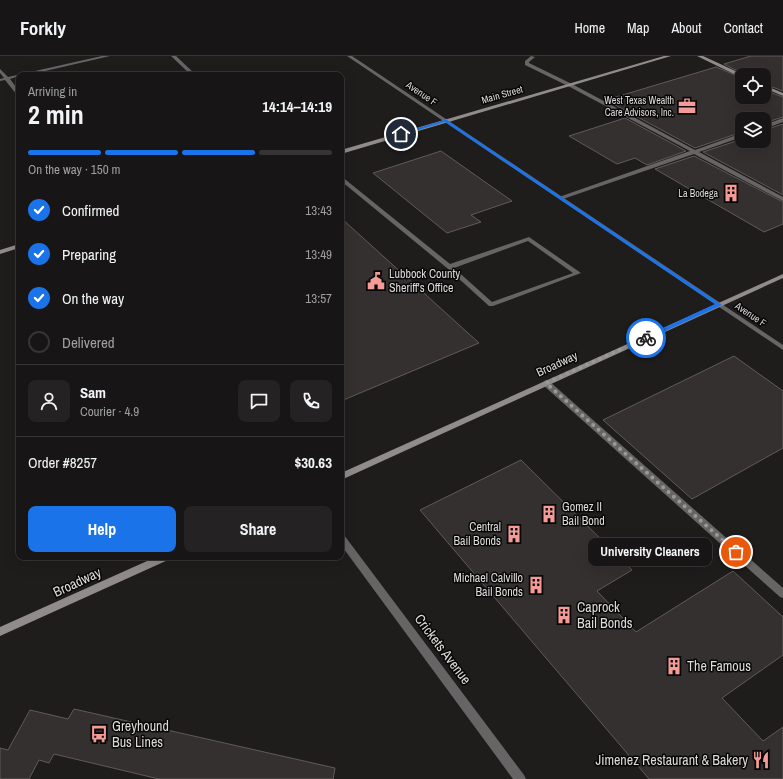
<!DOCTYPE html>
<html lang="en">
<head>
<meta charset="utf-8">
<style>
  :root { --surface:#171515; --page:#242222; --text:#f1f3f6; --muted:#9e9fa0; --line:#363434; --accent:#1a73e8 }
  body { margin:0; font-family:"Archivo Narrow",sans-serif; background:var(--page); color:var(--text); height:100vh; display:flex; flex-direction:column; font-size:15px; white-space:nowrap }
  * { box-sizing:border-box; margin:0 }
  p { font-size:13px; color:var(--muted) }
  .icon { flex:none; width:22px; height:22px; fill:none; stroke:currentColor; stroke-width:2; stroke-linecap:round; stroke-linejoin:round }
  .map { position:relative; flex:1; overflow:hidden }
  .details { position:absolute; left:16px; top:16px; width:328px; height:488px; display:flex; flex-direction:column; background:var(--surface); border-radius:8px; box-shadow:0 4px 16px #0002,0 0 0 1px var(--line) }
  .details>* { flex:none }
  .controls { position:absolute; left:735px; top:12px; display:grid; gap:8px }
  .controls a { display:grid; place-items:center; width:36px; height:36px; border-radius:8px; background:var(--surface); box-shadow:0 4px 16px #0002,0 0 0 1px var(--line); font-size:20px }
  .pin { position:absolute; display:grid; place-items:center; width:34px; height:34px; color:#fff; margin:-17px; border:2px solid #fff; border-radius:50%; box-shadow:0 1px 4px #0007 }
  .courier { position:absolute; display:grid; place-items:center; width:40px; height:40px; margin:-20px; border:3px solid #1a73e8; border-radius:50%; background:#fff; color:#222; box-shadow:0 1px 5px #0007 }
  .bubble { position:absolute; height:28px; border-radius:8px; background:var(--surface); box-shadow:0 4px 16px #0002,0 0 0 1px var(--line); font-size:13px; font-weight:700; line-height:28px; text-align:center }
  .head em { font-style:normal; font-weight:700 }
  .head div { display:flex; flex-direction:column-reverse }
  .head { display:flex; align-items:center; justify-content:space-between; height:68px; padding:0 12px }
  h1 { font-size:26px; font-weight:700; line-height:30px }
  .bar { display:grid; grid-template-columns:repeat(4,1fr); gap:6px 4px; align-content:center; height:48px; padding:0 12px }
  .bar i { height:5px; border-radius:3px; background:var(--line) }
  .bar .current { background:var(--accent) }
  .bar p { grid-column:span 4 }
  .line { display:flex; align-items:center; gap:10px; padding:0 12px; border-top:1px solid var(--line) }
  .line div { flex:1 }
  .round { display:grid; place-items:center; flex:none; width:42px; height:42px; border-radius:8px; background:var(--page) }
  ol { padding:0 12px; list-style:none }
  li { display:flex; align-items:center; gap:12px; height:44px }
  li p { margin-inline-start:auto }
  li .icon { padding:4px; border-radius:50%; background:var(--accent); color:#fff; stroke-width:4 }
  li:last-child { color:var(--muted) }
  li i { width:22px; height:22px; border:2px solid var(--line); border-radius:50% }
  .button { display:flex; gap:8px; margin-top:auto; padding:8px 12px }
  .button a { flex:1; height:46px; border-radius:8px; background:var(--accent); color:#fff; font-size:16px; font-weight:700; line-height:46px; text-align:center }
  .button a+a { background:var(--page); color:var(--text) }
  header { display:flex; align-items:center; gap:24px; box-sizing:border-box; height:56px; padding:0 20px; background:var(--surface); border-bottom:1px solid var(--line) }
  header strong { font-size:19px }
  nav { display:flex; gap:22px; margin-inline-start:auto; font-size:14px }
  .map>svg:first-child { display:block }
  .building { fill:#33302f; stroke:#5f5b5b }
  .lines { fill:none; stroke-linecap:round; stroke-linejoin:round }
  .lane { fill:#666464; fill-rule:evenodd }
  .street { fill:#666464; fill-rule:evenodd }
  .secondary { fill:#908c8c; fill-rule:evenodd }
  .route { fill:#1a73e8 }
  .done { stroke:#9a9898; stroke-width:4; stroke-dasharray:0 7.2 }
  .labels { text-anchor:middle; stroke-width:3; stroke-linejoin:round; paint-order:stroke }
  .far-street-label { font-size:10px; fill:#dddada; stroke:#080707 }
  .far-poi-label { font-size:10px; fill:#dddada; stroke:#080707; text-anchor:end }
  .poi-label { font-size:12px; fill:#dddada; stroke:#080707; text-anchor:start }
  .street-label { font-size:12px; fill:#dddada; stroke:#080707 }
  .near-street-label { font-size:14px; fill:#dddada; stroke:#080707 }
  .near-poi-label { font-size:14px; fill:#dddada; stroke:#080707; text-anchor:start }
</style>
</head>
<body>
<header>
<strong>Forkly</strong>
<nav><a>Home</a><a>Map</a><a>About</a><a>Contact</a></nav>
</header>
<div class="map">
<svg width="783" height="723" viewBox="0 0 783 723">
  <rect width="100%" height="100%" fill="#1f1c1c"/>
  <g class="building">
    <polygon points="751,0 783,0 783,35 764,28 764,19 745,19 724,8"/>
    <polygon points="716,11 742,22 742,41 764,41 764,34 783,41 783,61 764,67 764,63 742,63 742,76 695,92 606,44"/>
    <polygon points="625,62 686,95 647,109 635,102 617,108 569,80"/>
    <polygon points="783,68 783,139 703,96 742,83 742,85 764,85 764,74"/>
    <polygon points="441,95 512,145 471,159 481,166 447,177 373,117"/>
    <polygon points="694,100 783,146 783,168 764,176 655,113"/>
    <polygon points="341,162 479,287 341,345"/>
    <polygon points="734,300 783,335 783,392 692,443 603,364"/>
    <polygon points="521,404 632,514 597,535 636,576 733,515 783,561 783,599 722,642 763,685 783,671 783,723 649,723 420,454"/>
    <polygon points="74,653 335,712 333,723 159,723 54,698 49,707 39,704 29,723 0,723 0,692 8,694 30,654 68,663"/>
  </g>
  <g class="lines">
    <g class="lane">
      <polygon points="171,0 176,0 196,19 191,19"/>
      <polygon points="531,0 535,1 529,6 529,7 572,28 695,94 742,77 742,81 699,96 783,141 783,145 694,98 563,143 559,143 559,141 690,95 568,30 525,9 525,5"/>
      <polygon points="783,62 783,66 764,73 764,69"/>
      <path d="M341 120 450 208 529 181 581 217 493 250H489L447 212 341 125ZM528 185 573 217 492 246 454 212Z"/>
      <polygon points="546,324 549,325 783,532 783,542 780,541 543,329 542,327"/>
    </g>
    <g class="street">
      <polygon points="102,0 110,0 28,19 19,19 19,20 10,23 19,35 19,39 17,39 5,24 0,25 0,23 4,22 0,17 0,13 8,21"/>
      <polygon points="347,0 352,0 783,289 783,294"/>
      <polygon points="341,478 344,479 524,719 526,723 513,723 341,489"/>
    </g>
    <g class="secondary">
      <polygon points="664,0 671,0 341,98 341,94"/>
      <polygon points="697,0 703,0 744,19 742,19 742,21 740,21"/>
      <polygon points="764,29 783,37 783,40 764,32"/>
      <polygon points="19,188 19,192 0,198 0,194"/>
      <polygon points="783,218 783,222 341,424 341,417"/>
      <polygon points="156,501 170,501 168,504 0,580 0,571"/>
    </g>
  </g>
  <polygon class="route" points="444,64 447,64 722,249 648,283 644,283 644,281 715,248 445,66 402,79 399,78"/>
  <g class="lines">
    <polyline class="done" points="646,282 546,327 736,496"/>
  </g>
  <defs>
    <g id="office-bare" transform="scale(1.38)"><path d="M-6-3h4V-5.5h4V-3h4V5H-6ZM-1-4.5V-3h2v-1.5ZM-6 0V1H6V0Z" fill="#f59b97" stroke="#080707" stroke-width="2.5" paint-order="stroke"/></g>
    <g id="building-bare" transform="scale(1.38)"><path d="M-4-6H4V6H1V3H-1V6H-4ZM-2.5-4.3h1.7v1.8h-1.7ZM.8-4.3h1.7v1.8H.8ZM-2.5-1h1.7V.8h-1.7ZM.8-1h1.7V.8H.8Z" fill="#f59b97" stroke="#080707" stroke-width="2.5" paint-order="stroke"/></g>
    <g id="civic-bare" transform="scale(1.38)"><path d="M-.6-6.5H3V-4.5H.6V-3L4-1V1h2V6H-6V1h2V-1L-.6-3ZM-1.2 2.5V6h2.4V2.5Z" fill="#f59b97" stroke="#080707" stroke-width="2.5" paint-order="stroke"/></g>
    <g id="bus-bare" transform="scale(1.38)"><path d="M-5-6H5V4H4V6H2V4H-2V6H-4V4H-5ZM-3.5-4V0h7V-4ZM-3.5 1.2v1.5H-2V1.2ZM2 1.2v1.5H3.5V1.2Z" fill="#f59b97" stroke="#080707" stroke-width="2.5" paint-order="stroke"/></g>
    <g id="restaurant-bare" transform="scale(1.38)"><path d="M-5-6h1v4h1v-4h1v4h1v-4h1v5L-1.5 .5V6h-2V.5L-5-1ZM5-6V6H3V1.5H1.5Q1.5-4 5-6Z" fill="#f59b97" stroke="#080707" stroke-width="2.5" paint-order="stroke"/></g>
  </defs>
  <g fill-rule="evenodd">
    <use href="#office-bare" x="687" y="50"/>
    <use href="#building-bare" x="731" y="137"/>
    <use href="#civic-bare" x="376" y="225"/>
    <use href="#building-bare" x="549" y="458"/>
    <use href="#building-bare" x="514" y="478"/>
    <use href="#building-bare" x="536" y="529"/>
    <use href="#building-bare" x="564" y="559"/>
    <use href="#building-bare" x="674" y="610"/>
    <use href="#bus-bare" x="99" y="678"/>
    <use href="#restaurant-bare" x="761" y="704"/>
  </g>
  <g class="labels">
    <g class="far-street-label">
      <text transform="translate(422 37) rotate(34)" y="4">Avenue F</text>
      <text transform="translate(502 38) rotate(-16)" y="4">Main Street</text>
      <text transform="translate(751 258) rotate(34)" y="4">Avenue F</text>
    </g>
    <g class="far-poi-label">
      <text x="674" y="48">West Texas Wealth<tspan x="674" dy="12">Care Advisors, Inc.</tspan></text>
      <text x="718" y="141">La Bodega</text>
    </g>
    <g class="poi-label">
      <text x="389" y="222">Lubbock County<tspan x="389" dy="14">Sheriff's Office</tspan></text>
      <text x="562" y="455">Gomez II<tspan x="562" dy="14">Bail Bond</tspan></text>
      <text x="501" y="475" text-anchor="end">Central<tspan x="501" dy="14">Bail Bonds</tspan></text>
      <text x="523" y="526" text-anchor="end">Michael Calvillo<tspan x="523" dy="14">Bail Bonds</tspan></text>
    </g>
    <g class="street-label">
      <text transform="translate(557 308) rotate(-25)" y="4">Broadway</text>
    </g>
    <g class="near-street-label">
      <text transform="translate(77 526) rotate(-25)" y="5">Broadway</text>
      <text transform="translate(443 593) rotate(53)" y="5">Crickets Avenue</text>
    </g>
    <g class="near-poi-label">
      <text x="577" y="556">Caprock<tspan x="577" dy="16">Bail Bonds</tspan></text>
      <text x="687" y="615">The Famous</text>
      <text x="112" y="675">Greyhound<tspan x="112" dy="16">Bus Lines</tspan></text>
      <text x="748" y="709" text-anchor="end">Jimenez Restaurant &amp; Bakery</text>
    </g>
  </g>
</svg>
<div class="controls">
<a><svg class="icon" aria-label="locate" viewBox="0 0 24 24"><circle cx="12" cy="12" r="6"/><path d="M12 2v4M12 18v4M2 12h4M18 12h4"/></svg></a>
<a><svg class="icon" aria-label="layers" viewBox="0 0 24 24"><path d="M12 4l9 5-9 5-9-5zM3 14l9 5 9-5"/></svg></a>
</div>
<div class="pin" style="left:736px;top:496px;background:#ea580c"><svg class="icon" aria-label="bag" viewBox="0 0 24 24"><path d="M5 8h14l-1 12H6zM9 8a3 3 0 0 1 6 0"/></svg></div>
<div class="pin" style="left:401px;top:78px;background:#1f2937"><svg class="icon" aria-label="home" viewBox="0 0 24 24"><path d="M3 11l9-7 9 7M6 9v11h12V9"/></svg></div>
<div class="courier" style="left:646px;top:282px"><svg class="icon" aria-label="bike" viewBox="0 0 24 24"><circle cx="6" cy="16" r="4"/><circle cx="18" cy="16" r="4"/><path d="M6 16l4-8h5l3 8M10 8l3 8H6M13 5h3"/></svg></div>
<div class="bubble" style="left:588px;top:482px;width:124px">University Cleaners</div>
<section class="details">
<div class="head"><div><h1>2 min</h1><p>Arriving in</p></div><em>14:14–14:19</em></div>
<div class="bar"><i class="current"></i><i class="current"></i><i class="current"></i><i></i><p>On the way · 150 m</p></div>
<ol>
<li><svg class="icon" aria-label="check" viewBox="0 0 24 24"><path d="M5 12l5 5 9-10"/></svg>Confirmed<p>13:43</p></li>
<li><svg class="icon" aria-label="check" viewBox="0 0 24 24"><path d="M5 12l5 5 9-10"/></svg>Preparing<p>13:49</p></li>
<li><svg class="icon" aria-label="check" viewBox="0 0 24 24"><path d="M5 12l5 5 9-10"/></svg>On the way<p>13:57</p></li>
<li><i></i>Delivered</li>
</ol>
<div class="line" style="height:72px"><a class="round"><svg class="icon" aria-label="person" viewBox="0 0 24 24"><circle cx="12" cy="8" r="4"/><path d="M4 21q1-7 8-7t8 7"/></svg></a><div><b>Sam</b><p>Courier · 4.9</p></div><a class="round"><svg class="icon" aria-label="chat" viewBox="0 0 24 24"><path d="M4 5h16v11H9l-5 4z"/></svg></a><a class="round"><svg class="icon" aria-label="phone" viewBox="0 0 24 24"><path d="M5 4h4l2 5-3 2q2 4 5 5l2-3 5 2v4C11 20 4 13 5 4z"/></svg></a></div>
<div class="line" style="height:52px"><div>Order #8257</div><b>$30.63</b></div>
<div class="button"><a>Help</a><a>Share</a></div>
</section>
</div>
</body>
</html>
